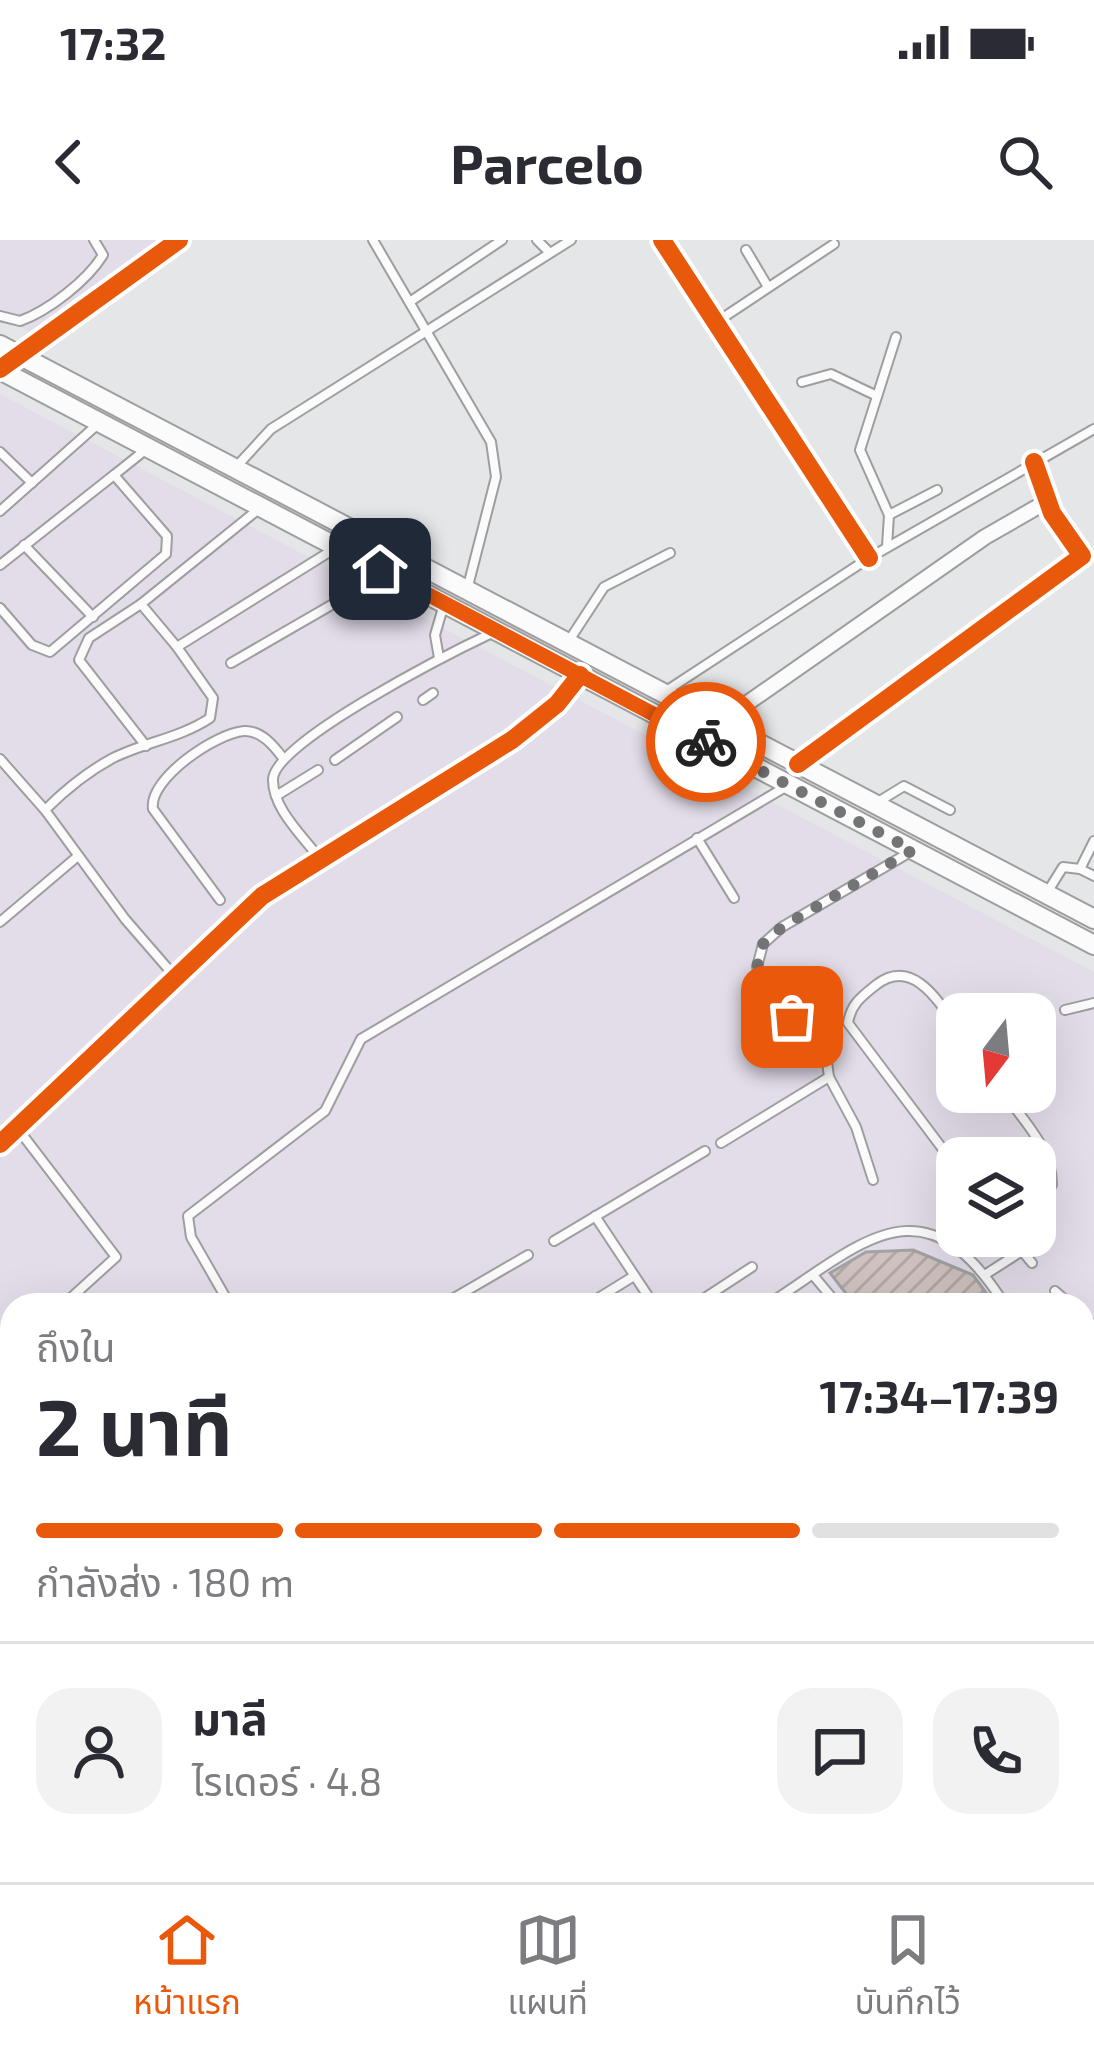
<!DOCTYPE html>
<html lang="th">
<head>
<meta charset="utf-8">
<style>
  :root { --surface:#fff; --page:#f2f2f3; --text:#2b2b33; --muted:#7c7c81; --line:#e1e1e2; --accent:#ea580c }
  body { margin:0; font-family:"Exo 2","Noto Sans Thai",sans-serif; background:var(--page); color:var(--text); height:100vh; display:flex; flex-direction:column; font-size:45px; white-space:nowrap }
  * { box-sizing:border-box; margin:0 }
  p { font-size:39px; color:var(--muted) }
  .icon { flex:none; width:66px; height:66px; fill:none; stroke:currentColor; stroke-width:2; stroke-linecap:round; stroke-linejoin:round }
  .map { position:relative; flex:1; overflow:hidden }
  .sheet { position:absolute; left:0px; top:1053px; width:1095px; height:591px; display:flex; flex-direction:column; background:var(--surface); border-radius:36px 36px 0 0; box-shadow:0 12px 48px #0002 }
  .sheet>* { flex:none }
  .needle { width:78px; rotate:196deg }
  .fabs { position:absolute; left:936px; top:753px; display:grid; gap:24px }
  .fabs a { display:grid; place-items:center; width:120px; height:120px; border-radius:24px; background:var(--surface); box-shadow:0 12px 48px #0002; font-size:60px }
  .pin { position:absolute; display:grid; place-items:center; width:102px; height:102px; color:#fff; margin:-51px; border-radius:24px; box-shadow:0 6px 18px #0006 }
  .courier { position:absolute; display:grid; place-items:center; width:120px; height:120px; margin:-60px; border:9px solid #ea580c; border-radius:50%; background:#fff; color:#222; box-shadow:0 3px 15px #0007 }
  .head em { font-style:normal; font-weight:700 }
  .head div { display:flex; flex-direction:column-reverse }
  .head { display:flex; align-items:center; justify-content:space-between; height:204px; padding:0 36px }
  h1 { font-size:78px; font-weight:700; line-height:90px }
  .bar { display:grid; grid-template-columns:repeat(4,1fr); gap:18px 12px; align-content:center; height:144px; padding:0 36px }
  .bar i { height:15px; border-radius:9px; background:var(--line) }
  .bar .current { background:var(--accent) }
  .bar p { grid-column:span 4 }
  .line { display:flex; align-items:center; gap:30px; padding:0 36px; border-top:3px solid var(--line) }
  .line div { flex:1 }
  .round { display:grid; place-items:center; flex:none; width:126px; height:126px; border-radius:36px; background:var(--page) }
  .status { display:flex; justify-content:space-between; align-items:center; height:84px; padding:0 60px; background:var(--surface); direction:ltr }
  .status svg { height:33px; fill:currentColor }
  header { display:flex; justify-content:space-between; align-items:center; height:156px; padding:0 36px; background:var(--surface); font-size:54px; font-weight:700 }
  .tabs { display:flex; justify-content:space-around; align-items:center; height:168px; border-top:3px solid var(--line); background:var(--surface); font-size:33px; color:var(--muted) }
  .tabs a { display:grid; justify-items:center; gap:6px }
  .tabs .current { color:var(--accent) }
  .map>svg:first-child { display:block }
  .industrial { fill:#e3dde9; fill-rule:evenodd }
  .building { fill:url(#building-hatch); stroke:#a1a2a3; stroke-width:3 }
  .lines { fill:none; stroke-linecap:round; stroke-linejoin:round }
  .lane-casing { stroke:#9e9ea0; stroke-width:12 }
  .street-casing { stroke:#9e9ea0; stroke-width:18 }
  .secondary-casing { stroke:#9e9ea0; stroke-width:22 }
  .lane { stroke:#fbfbfc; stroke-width:8 }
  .street { stroke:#fbfbfc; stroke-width:14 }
  .secondary { stroke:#fbfbfc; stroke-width:18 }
  .cycleway-casing { stroke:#fff; stroke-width:26 }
  .cycleway { stroke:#e8590c; stroke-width:18 }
  .done { stroke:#727475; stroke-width:12; stroke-dasharray:0 21.6 }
  .route { stroke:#ea580c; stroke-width:15 }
</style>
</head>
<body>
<div class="status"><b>17:32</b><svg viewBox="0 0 49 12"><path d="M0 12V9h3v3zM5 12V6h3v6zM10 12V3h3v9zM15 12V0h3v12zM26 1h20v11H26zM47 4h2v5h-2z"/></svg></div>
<header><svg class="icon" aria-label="back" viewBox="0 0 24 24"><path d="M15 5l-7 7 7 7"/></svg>Parcelo<svg class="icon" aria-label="search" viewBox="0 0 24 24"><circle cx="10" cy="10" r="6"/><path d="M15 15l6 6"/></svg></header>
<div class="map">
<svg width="1094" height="1642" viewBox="0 0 1094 1642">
  <defs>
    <pattern id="building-hatch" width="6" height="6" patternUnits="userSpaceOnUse" patternTransform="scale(3)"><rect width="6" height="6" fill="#cfc2bf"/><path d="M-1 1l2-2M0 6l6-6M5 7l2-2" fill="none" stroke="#b2a7a5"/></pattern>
  </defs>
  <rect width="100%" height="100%" fill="#e4e6e8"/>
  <g class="industrial">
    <polygon points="0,0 167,0 36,96 0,75"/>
    <path d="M0 154 1094 732V1642H0ZM957 774H1035V852H957ZM957 918H1035V996H957ZM12 1065H1083V1632H12Z"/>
  </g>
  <g class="building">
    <polygon points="913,1010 973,1035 995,1065 855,1065 830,1033 866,1012"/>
    <polygon points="12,1454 12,1580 1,1582 12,1603 12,1642 0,1642 0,1456"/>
  </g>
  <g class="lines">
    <g class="lane-casing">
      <g id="lane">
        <polyline points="373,0 491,202 496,237 468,346"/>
        <polyline points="537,0 550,13"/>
        <polyline points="746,10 768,47"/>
        <polyline points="411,61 502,0"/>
        <path d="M0 76 20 81C48 71 87 41 103 15L94 0"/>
        <polyline points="715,83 834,4"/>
        <polyline points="802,142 831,134 877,156"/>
        <polyline points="0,212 32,243"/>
        <polyline points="236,227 271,189 571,0"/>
        <polyline points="260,268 141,364 177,407 334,309"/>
        <polyline points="0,271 98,184"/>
        <polyline points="889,275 937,250"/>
        <polyline points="24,305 93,377"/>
        <polyline points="887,306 889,275 860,210 896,97"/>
        <polyline points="0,325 114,235"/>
        <polyline points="141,364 89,398 79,420 146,506"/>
        <polyline points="0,368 32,405 50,412 166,314 167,296 114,235 144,211"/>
        <polyline points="570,399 604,347 670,313"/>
        <path d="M177 407 213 458 210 478C180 498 145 502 113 518 87 532 66 549 45 570L125 679 177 739"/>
        <polyline points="439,418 435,395 444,364"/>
        <polyline points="231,423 385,334"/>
        <polyline points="663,453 869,318 1094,189"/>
        <polyline points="423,460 433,453"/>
        <polyline points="0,519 45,570"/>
        <polyline points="335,520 397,477"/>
        <polyline points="276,556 318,530"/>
        <polyline points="878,562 904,546 950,570"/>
        <polyline points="697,598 734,658"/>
        <polyline points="1094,601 1080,629 1094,636"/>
        <path d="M319 618C303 596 272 568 273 539 275 501 456 410 494 392"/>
        <polyline points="1048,651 1063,627 1080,629"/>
        <path d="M220 660 153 569C148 539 216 493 244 491 261 490 274 506 283 518"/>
        <polyline points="0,682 78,616"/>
        <polyline points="1065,770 1094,763"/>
        <path d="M957 788C938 760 912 717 876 745 861 757 851 764 848 783L957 928"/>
        <polyline points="829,837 856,887 873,940"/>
        <path d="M1003 852C1022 879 1053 909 1052 945L1035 962"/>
        <polyline points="18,889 116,1017 63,1065"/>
        <polyline points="721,903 829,837 827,822 757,727 763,704 782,687 912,611"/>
        <polyline points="595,976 654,1065"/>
        <polyline points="1010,996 1032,1023"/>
        <polyline points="554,1001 705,911"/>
        <polyline points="986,1034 1022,1011"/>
        <polyline points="813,1035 838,1065"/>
        <polyline points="1055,1051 1071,1065"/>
        <polyline points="230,1065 191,997 188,976 325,871 361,799 787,546"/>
        <polyline points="442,1065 528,1015"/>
        <polyline points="587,1065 634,1036"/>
        <polyline points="694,1065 752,1027"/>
        <path d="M767 1065C864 1002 924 936 1005 1065"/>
        <polyline points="1083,1076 1094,1086"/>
        <polyline points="8,1104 12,1101"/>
        <polyline points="0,1382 12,1402"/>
        <polyline points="1083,1388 1094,1388"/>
        <polyline points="120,1632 123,1642"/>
        <polyline points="525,1642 537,1632"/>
        <polyline points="755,1642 766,1632"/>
      </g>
    </g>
    <g class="street-casing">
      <g id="street">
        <polyline points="662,0 869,318"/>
        <polyline points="0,129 179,0"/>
        <polyline points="719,483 985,297 1046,262"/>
        <polyline points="798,524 1082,316 1052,273 1034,222"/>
        <polyline points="0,904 262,656 512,500 557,464 580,435"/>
        <polyline points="1083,1141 1094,1126"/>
        <polyline points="400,1632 408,1642"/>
        <polyline points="809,1632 812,1642"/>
        <polyline points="786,1642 797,1632"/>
      </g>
    </g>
    <g class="secondary-casing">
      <g id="secondary">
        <polyline points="0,105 1094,679"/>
        <polyline points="0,130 1094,705"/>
      </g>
    </g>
    <use href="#lane" class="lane"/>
    <use href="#street" class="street"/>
    <use href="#secondary" class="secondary"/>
    <g class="cycleway-casing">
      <g id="cycleway">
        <polyline points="662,0 869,318"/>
        <polyline points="0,129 179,0"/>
        <polyline points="798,524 1082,316 1052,273 1034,222"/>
        <polyline points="0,904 262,656 512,500 557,464 580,435"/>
      </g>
    </g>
    <use href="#cycleway" class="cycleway"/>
  </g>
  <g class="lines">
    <polyline class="done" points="706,502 913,610 782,687 763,704 757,727 792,777"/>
    <polyline class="route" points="380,329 706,502"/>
  </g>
</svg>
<div class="fabs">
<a><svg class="needle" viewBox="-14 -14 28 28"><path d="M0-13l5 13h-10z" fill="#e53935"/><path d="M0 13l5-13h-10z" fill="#7c7c81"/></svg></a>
<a><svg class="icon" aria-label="layers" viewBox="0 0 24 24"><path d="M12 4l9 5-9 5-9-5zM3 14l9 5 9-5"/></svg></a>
</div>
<div class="pin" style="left:792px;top:777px;background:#ea580c"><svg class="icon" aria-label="bag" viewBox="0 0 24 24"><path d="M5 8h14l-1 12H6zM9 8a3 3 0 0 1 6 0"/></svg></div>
<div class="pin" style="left:380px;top:329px;background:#1f2937"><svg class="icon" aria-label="home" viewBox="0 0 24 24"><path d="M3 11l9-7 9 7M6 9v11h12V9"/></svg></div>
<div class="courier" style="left:706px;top:502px"><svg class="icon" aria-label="bike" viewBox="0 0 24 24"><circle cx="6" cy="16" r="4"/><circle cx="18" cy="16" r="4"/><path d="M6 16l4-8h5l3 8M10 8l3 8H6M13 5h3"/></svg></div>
<section class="sheet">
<div class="head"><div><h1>2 นาที</h1><p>ถึงใน</p></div><em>17:34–17:39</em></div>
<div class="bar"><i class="current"></i><i class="current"></i><i class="current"></i><i></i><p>กำลังส่ง · 180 m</p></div>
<div class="line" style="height:216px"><a class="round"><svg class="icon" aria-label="person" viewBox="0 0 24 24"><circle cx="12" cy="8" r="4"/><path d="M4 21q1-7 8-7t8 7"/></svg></a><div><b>มาลี</b><p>ไรเดอร์ · 4.8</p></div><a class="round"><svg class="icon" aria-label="chat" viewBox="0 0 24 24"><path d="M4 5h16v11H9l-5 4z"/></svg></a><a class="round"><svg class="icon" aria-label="phone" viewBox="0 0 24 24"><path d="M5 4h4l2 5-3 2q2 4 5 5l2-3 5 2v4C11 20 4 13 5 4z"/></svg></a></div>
</section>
</div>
<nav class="tabs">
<a class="current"><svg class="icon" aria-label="home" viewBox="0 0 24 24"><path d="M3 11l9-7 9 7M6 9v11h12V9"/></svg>หน้าแรก</a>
<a><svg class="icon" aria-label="map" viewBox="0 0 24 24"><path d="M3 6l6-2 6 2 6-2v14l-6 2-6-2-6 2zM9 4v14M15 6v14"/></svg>แผนที่</a>
<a><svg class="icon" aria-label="saved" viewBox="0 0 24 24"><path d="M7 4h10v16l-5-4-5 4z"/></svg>บันทึกไว้</a>
</nav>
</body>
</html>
